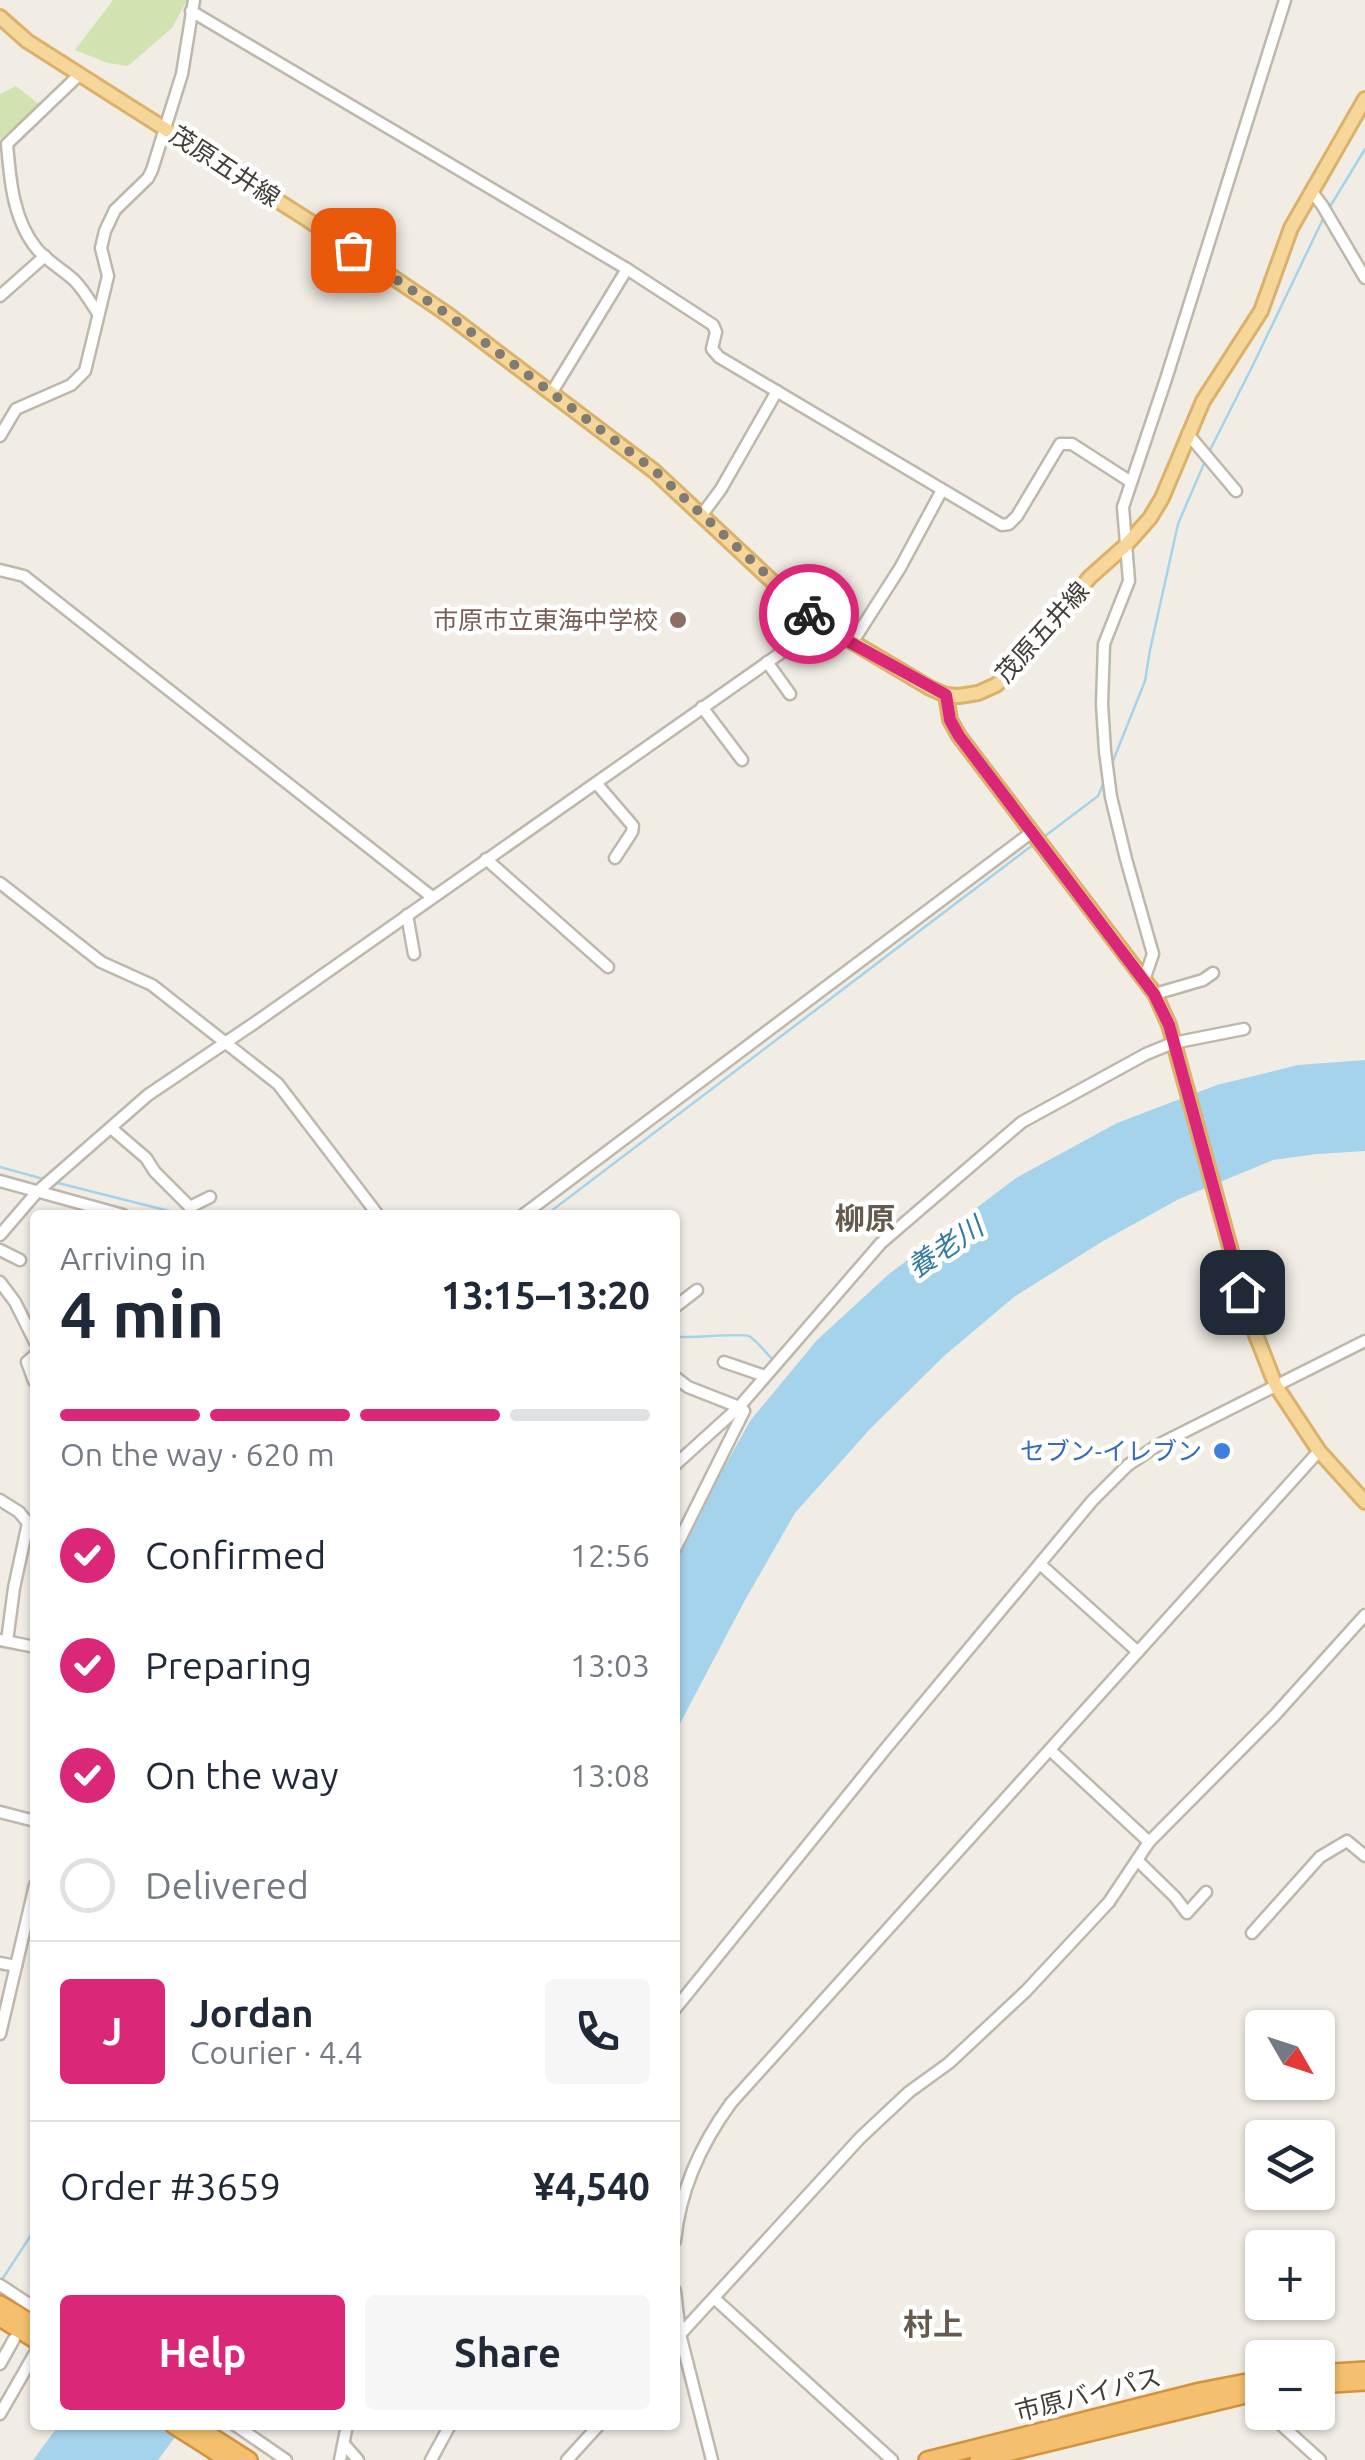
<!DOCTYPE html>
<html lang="en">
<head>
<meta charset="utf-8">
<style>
  :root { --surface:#fff; --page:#f6f6f7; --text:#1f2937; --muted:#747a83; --line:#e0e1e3; --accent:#db2777 }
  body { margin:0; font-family:Ubuntu,"Noto Sans JP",sans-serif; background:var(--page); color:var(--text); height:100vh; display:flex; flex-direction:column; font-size:38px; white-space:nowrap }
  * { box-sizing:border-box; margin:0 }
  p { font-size:32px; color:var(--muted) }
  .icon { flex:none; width:55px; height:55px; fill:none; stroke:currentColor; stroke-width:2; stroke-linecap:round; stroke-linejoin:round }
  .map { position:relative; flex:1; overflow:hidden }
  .side { position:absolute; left:30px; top:1210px; width:650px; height:1220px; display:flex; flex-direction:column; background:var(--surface); border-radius:10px; box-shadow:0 2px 8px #0004 }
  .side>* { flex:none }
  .needle { width:65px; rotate:129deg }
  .buttons { position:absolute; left:1245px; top:2010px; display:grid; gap:20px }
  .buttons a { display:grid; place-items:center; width:90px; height:90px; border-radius:10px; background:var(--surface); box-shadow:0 2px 8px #0004; font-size:50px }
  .pin { position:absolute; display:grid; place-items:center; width:85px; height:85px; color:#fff; margin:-42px; border-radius:20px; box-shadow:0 5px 15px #0006 }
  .courier { position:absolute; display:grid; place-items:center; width:100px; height:100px; margin:-50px; border:8px solid #db2777; border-radius:50%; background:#fff; color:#222; box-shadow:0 2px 12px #0007 }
  .headline em { font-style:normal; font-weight:700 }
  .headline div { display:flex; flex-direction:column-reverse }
  .headline { display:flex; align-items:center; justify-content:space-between; height:170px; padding:0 30px }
  h1 { font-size:65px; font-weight:700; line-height:75px }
  .bar { display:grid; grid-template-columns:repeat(4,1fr); gap:15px 10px; align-content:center; height:120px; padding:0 30px }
  .bar i { height:12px; border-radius:8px; background:var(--line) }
  .bar .current { background:var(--accent) }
  .bar p { grid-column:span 4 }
  .line { display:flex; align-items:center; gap:25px; padding:0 30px; border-top:2px solid var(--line) }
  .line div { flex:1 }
  .round { display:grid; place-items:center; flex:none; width:105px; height:105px; border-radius:10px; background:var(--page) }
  ol { padding:0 30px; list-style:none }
  li { display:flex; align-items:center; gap:30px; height:110px }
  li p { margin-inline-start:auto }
  li .icon { padding:10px; border-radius:50%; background:var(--accent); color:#fff; stroke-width:4 }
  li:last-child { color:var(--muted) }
  li i { width:55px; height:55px; border:5px solid var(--line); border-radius:50% }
  .cta { display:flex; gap:20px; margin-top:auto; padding:20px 30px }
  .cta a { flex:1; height:115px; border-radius:10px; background:var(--accent); color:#fff; font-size:40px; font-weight:700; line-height:115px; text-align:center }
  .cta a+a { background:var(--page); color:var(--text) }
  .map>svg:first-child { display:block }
  .green { fill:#d0e3b1 }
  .water { fill:#a5d3eb }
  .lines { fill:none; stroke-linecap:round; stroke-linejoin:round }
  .stream { stroke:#a5d3eb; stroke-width:2.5 }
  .minor-casing { stroke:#bfb7ac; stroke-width:15 }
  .major-casing { stroke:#dbb26a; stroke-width:18 }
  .highway-casing { stroke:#d2933f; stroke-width:20 }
  .minor { stroke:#fff; stroke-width:10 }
  .major { stroke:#f7d699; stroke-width:12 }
  .highway { stroke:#f4bf6e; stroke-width:15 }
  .done { stroke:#807b73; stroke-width:10; stroke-dasharray:0 18 }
  .route { stroke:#db2777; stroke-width:12 }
  .education-dot { fill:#8d6e63; stroke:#fff; stroke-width:4 }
  .shop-dot { fill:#3f7fe0; stroke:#fff; stroke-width:4 }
  .labels { text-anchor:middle; stroke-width:9; stroke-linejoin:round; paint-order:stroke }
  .street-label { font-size:25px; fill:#433d35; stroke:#fff }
  .education-label { font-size:25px; fill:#785e54; stroke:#fff; text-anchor:end }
  .shop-label { font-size:25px; fill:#366cbe; stroke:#fff; text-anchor:end }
  .water-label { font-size:28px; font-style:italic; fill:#347aa0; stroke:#fff }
  .quarter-label { font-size:30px; font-weight:bold; fill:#655a4d; stroke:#fff }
</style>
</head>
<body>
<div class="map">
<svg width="1365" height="2460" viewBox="0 0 1365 2460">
  <rect width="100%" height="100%" fill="#f1ede5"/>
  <g class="green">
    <polygon points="113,0 187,0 172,28 128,66 108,63 75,50"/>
    <polygon points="16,86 40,105 0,139 0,94"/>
  </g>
  <g class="water">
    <polygon points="1365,1060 1365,1151 1317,1154 1273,1160 1179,1199 1103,1241 1014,1297 944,1356 870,1429 795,1513 745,1600 675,1733 675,1555 750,1421 817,1340 889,1274 1016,1178 1117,1123 1217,1085 1298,1065"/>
    <polygon points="59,2425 184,2425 158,2460 33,2460"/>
  </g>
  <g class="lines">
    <g class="stream">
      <polyline points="1328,210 1365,149"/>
      <polyline points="1209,452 1254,363 1324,217"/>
      <polyline points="1111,766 1145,681 1150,650 1178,524 1206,459"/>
      <polyline points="1045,836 1098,796 1104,782"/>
      <polyline points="0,1167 47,1180"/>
      <polyline points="54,1182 185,1215"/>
      <polyline points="546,1215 1034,844"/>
      <path d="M675 1337C688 1338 744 1333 749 1336 758 1342 766 1353 773 1360"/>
      <polyline points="1,2281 35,2229"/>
    </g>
    <g class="minor-casing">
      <g id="minor">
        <polyline points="191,11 627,269 713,325 716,332 712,349 719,357 1002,525 1009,524 1017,516 1060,444 1072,444 1131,482"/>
        <path d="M80 74 7 144C10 180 13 220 37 249 47 261 62 269 74 280 83 289 90 301 97 312"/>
        <polyline points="1312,192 1322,205 1365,278"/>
        <polyline points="0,296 45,256"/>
        <polyline points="552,392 627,269"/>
        <polyline points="1188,434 1236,491"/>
        <polyline points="0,436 16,409 71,385 85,371 108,276 101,248 105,231 115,210 148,178 152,170 182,74 194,0"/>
        <polyline points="701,516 721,489 777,391"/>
        <polyline points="0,570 24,576 432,897"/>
        <polyline points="852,643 900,568 942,490"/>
        <polyline points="767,662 790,694"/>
        <polyline points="702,707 742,760"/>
        <polyline points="596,783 633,826 632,832 615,858"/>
        <polyline points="486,859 608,967"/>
        <polyline points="0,883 101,962 152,985 278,1084 378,1215"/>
        <polyline points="407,915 414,954"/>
        <polyline points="1144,980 1153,954 1126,859 1111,797 1105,751 1102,704 1104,644 1129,581 1123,507 1166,379 1285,0"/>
        <polyline points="1155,994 1203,980 1213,973"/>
        <polyline points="111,1128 146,1158 155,1172 190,1207 210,1197"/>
        <polyline points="0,1181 123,1215"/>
        <polyline points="523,1215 1032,832"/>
        <polyline points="0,1235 37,1192 148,1095 253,1024 822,624"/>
        <polyline points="0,1250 20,1260"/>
        <polyline points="0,1282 15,1302 35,1342"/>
        <polyline points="675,1307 697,1290"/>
        <polyline points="724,1362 765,1376"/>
        <polyline points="675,1377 688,1387 739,1407"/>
        <polyline points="34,1381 27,1362 35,1355"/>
        <polyline points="675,1465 739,1407 881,1243 1022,1122 1146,1054 1173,1043 1244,1029"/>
        <polyline points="0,1500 19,1512 28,1523 14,1588 7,1641"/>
        <polyline points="675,1549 744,1411 739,1407"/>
        <polyline points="1040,1564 1138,1652"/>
        <polyline points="0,1640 35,1647"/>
        <polyline points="1050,1750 1149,1842"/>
        <polyline points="0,1812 35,1821"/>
        <polyline points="1137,1860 1175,1897 1187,1913 1206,1892"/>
        <polyline points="1252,1933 1320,1857 1347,1841 1365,1856"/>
        <polyline points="0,1963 16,1966"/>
        <polyline points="675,2009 887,1747 1092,1501 1128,1465 1158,1445 1365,1341"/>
        <polyline points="0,2034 35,1885"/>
        <path d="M675 2241C680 2190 701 2144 731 2103L1319 1451"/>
        <polyline points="0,2285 35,2308"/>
        <polyline points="675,2291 680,2334 712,2460"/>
        <polyline points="714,2298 892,2460"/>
        <polyline points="675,2340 860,2138 909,2092 949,2063 1026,1991 1109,1902 1149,1842 1275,1715 1365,1615"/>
        <polyline points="0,2364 14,2339"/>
        <polyline points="1267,2412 1320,2460"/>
        <polyline points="0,2414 35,2353"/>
        <polyline points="235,2425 286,2460"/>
        <polyline points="344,2444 358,2460"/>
        <polyline points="340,2460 347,2425"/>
        <polyline points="431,2460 450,2425"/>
        <polyline points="567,2460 599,2425"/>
      </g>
    </g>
    <g class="major-casing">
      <g id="major">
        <polyline points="0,17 27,41 308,220 447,314 654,471 789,597 822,624 930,688 946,695 959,696 978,693 996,685 1022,660 1090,577 1126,545 1150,518 1162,498 1203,401 1261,311 1291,228 1365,99"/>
        <polyline points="946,695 950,720 959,736 1155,994 1169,1025 1250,1320 1276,1386 1319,1451 1365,1502"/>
      </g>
    </g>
    <g class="highway-casing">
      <g id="highway">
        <polyline points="0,2304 35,2325"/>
        <polyline points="0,2318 35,2340"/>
        <polyline points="1318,2373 1365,2370"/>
        <polyline points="1318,2385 1365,2382"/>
        <polyline points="173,2425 228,2460"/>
        <polyline points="194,2425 249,2460"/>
        <polyline points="927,2460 1200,2391 1262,2379"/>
        <polyline points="978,2460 1262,2391"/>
      </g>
    </g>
    <use href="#minor" class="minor"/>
    <use href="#major" class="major"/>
    <use href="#highway" class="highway"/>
  </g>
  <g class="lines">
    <polyline class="done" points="353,250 447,314 654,470 809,614"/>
    <polyline class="route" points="809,614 835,634 946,695 950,720 959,736 1154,994 1169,1025 1242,1292"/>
  </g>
  <circle class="education-dot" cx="678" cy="620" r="10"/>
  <circle class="shop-dot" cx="1222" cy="1451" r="10"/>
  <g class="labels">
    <g class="street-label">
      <text transform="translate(225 166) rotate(33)" y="9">茂原五井線</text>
      <text transform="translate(1042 632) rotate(-48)" y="9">茂原五井線</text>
      <text transform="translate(1088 2394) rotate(-14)" y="9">市原バイパス</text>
    </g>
    <g class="education-label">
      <text x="658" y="629">市原市立東海中学校</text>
    </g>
    <g class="shop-label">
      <text x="1202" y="1460">セブン-イレブン</text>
    </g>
    <g class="water-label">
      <text transform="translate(945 1247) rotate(-34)" y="10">養老川</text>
    </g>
    <g class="quarter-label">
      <text x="865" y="1229">柳原</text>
      <text x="933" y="2335">村上</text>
    </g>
  </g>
</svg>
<div class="buttons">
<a><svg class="needle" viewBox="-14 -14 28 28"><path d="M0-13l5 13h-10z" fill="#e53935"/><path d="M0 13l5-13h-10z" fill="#747a83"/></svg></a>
<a><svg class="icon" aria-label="layers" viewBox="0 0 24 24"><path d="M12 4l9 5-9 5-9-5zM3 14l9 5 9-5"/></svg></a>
<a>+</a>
<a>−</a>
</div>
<div class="pin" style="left:353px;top:250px;background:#ea580c"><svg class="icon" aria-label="bag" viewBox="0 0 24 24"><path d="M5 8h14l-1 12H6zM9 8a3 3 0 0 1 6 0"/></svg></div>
<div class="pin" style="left:1242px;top:1292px;background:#1f2937"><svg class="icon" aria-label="home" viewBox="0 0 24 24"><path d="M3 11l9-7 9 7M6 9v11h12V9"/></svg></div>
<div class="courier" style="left:809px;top:614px"><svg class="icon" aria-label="bike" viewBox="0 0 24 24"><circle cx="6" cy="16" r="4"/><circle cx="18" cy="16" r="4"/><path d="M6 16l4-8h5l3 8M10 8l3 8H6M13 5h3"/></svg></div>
<section class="side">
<div class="headline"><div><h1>4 min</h1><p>Arriving in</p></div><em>13:15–13:20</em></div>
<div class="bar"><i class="current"></i><i class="current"></i><i class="current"></i><i></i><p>On the way · 620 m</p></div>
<ol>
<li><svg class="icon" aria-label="check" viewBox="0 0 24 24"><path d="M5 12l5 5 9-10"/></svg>Confirmed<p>12:56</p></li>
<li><svg class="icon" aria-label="check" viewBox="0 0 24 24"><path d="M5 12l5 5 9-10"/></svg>Preparing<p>13:03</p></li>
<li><svg class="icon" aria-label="check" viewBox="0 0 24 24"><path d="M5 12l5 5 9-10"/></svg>On the way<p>13:08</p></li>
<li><i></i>Delivered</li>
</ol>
<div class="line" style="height:180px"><b class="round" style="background:var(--accent);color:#fff">J</b><div><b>Jordan</b><p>Courier · 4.4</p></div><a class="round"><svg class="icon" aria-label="phone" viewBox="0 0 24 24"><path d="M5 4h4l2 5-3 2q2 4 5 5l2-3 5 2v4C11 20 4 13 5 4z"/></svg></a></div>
<div class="line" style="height:130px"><div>Order #3659</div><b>¥4,540</b></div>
<div class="cta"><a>Help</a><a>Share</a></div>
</section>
</div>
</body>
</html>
